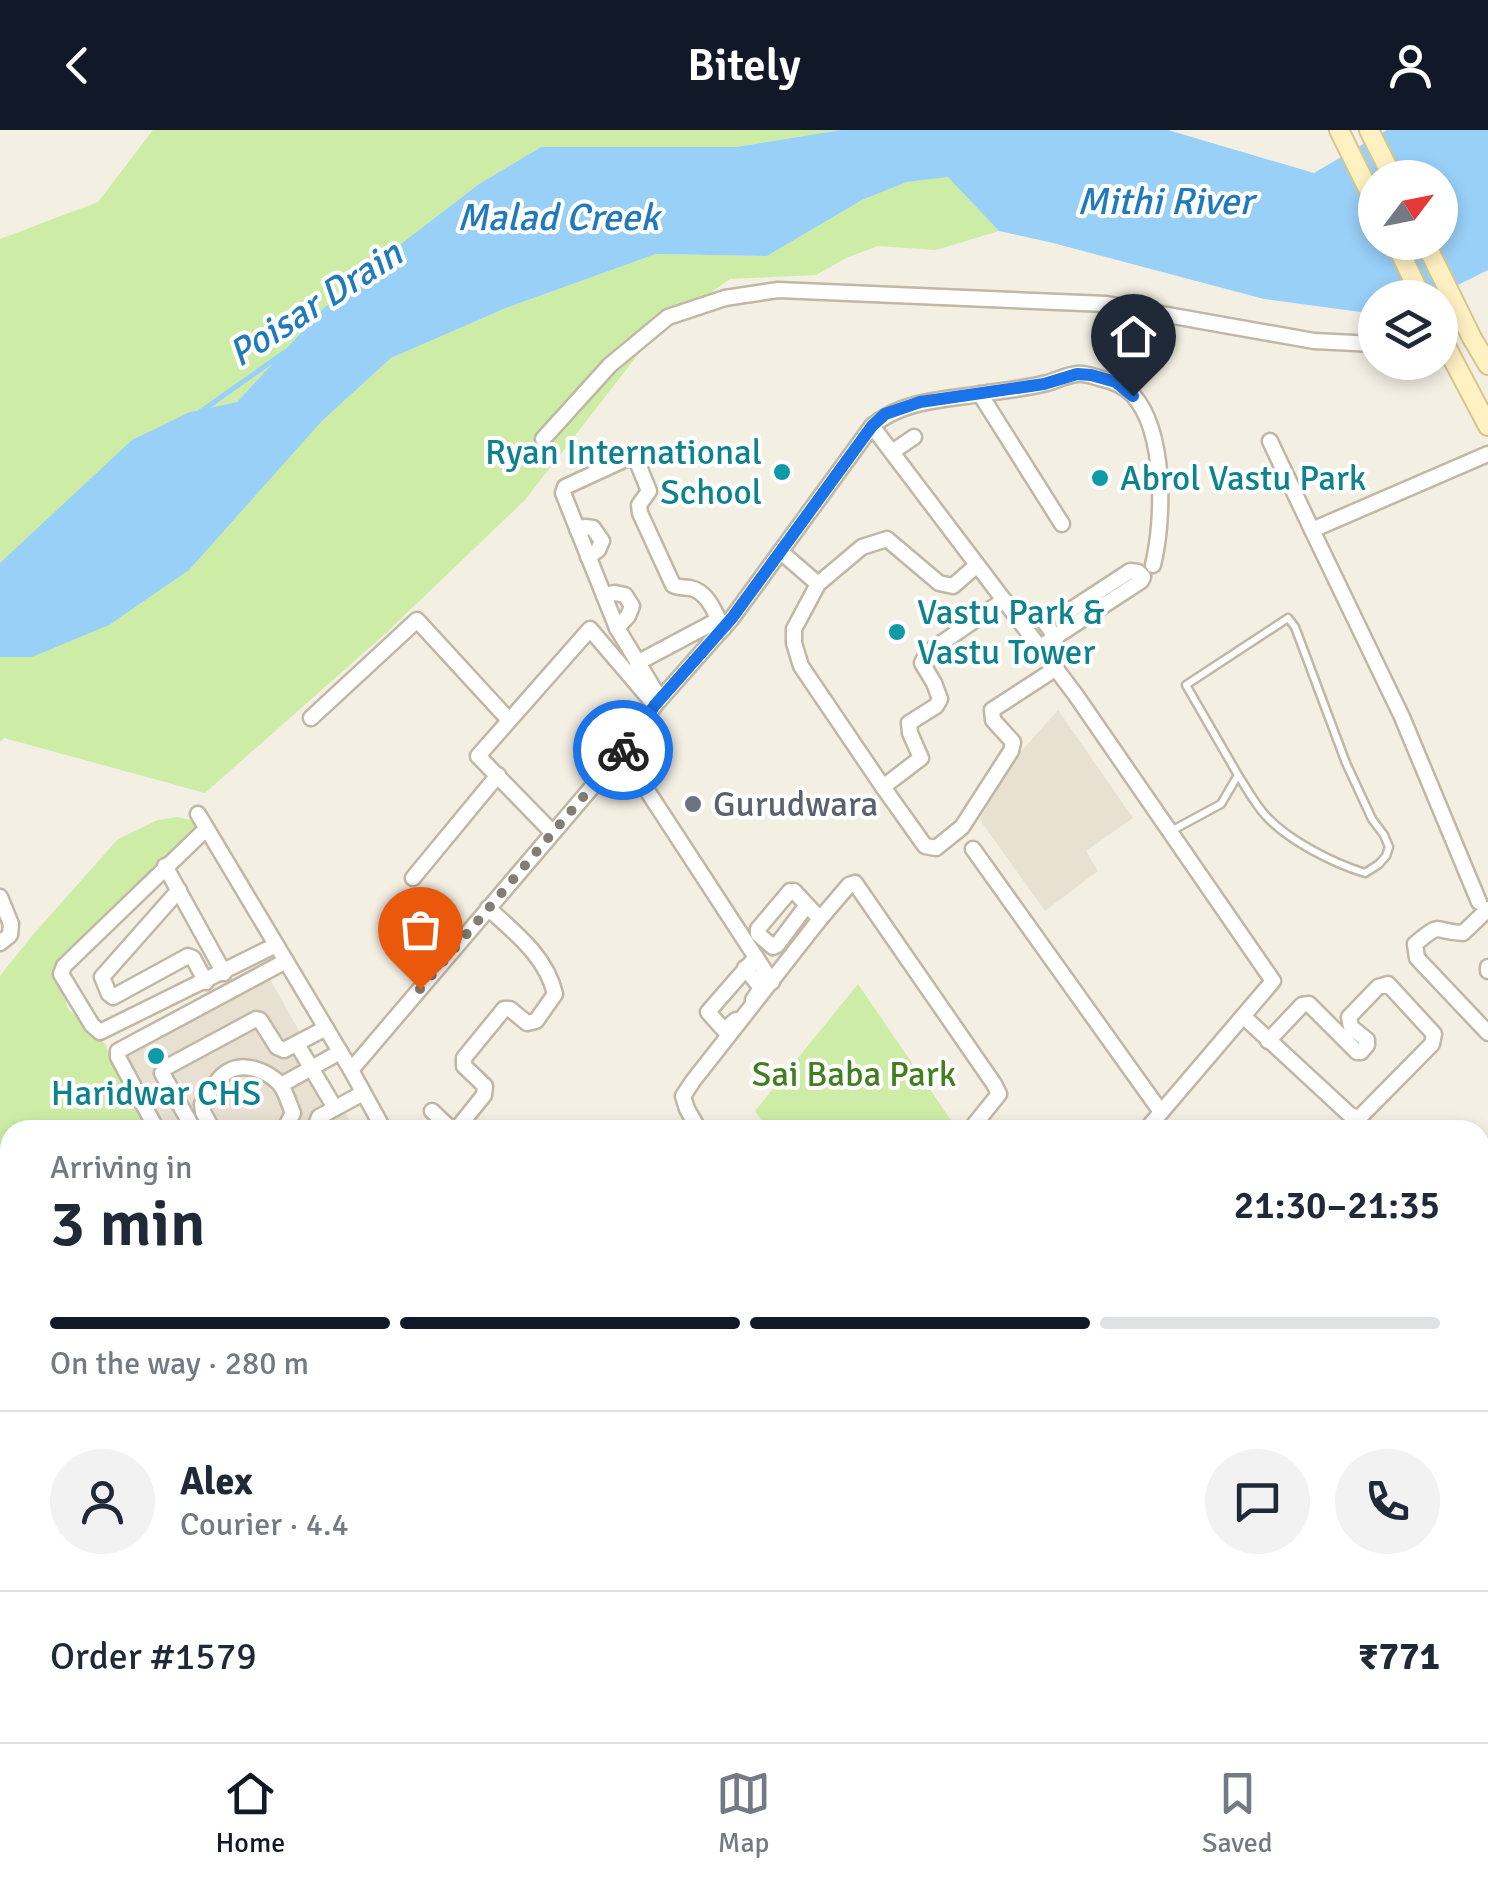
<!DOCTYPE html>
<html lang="en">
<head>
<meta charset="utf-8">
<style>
  :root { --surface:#fff; --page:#f2f2f3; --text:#1f2937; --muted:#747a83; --line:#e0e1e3; --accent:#111827 }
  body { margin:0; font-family:Signika,sans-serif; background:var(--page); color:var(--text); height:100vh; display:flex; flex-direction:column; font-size:38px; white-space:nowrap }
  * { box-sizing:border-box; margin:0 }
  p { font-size:32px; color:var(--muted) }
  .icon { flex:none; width:55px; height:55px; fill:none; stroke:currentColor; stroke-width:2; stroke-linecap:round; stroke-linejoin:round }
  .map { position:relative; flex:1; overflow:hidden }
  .drawer { position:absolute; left:0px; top:990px; width:1490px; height:622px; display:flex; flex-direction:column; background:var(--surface); border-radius:30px 30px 0 0; box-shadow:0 5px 15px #0003 }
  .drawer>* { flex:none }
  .needle { width:65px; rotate:58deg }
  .tools { position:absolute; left:1358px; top:30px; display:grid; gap:20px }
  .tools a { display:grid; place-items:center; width:100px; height:100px; border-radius:50%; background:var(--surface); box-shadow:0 5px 15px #0003; font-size:50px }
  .pin { position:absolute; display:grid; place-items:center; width:85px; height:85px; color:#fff; margin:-102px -42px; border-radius:50% 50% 50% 0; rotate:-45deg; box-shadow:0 0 10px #0007 }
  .pin .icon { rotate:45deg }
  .courier { position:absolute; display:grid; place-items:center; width:100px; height:100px; margin:-50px; border:8px solid #1a73e8; border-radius:50%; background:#fff; color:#222; box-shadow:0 2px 12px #0007 }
  .headline em { font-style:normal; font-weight:600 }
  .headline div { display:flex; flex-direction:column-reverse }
  .headline { display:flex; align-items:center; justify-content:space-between; height:170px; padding:0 50px }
  h1 { font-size:65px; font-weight:600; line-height:75px }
  .bar { display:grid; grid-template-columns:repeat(4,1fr); gap:15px 10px; align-content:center; height:120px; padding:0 50px }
  .bar i { height:12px; border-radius:8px; background:var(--line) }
  .bar .active { background:var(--accent) }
  .bar p { grid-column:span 4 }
  .line { display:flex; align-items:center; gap:25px; padding:0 50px; border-top:2px solid var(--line) }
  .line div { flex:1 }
  .round { display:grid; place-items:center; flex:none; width:105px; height:105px; border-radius:52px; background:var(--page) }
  header { display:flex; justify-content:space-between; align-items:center; height:130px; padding:0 50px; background:var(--accent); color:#fff; font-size:45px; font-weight:600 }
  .dock { display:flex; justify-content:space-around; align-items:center; height:140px; border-top:2px solid var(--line); background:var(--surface); font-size:28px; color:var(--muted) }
  .dock a { display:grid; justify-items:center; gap:5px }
  .dock .active { color:var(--accent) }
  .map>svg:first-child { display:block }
  .residential { fill:#e8e1d1 }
  .green { fill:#cdeda7 }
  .water { fill:#98d0f8; fill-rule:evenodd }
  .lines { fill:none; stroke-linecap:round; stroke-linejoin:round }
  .stream { stroke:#98d0f8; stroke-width:5 }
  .service-casing { stroke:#c0b7a5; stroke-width:11 }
  .minor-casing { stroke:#c0b7a5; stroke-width:19 }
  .secondary-casing { stroke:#d8c58e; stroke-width:22 }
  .primary-casing { stroke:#f0c355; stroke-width:25 }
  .service { stroke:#fff; stroke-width:6 }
  .minor { stroke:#fff; stroke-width:14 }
  .secondary { stroke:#fff1c2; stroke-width:18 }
  .primary { stroke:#ffe191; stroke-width:20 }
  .rail-casing { stroke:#959595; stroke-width:9 }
  .rail { stroke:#fff; stroke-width:5; stroke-dasharray:15; stroke-linecap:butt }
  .done { stroke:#837d71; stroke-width:10; stroke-dasharray:0 18 }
  .route { stroke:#1a73e8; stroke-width:12 }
  .culture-dot { fill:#0f9aa8; stroke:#fff; stroke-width:4 }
  .worship-dot { fill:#6b7280; stroke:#fff; stroke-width:4 }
  .labels { text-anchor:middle; stroke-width:8; stroke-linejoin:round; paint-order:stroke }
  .culture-label { font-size:35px; fill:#0d838f; stroke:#fff; text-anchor:start }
  .worship-label { font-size:35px; fill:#5b616d; stroke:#fff; text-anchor:start }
  .park-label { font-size:35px; fill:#437e20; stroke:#fff }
  .water-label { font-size:38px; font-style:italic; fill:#217abd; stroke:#fff }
</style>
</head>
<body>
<header><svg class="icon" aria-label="back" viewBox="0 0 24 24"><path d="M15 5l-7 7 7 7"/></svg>Bitely<svg class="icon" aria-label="person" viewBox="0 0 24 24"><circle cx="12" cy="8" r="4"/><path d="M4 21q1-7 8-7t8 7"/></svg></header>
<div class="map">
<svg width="1488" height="1612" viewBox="0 0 1488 1612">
  <rect width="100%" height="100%" fill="#f4efe3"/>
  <g class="residential">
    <polygon points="1058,580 1133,688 1086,721 1098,741 1045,781 980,690 993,660 1015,628"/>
    <polygon points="262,835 355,1000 154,1000 110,918"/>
  </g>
  <g class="green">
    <polygon points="153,0 841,0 736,17 541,17 479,54 367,140 323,179 237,272 190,282 0,433 0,109 98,72"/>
    <polygon points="949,46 999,101 936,120 878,116 846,128 816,145 730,149 654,204 525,370 385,504 205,663 4,608 0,612 0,527 32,527 321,292 391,228 506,178 656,124 767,126 862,70 907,52"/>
    <polygon points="177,687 192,690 197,698 170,723 57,837 68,879 105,914 123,952 154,1000 10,1000 10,1240 0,1230 0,846 31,807 118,709 158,690"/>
    <polygon points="858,854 957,999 956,1000 768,1000 755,981"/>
  </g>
  <path class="water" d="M841 0H1168L1314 43 1387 0H1488V140L1434 167 1375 168V184L1264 169 1053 113 999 101 948 47 907 52 862 70 767 126 656 124 506 178 391 228 321 292 189 440 109 495 32 527H0V433L132 310 190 282 237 272 323 179 367 140 479 54 541 17H736ZM1375 48H1440V112H1375Z"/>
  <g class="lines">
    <polyline class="stream" points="200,282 285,222"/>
    <g class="service-casing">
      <path id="service" d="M1171 701 1221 674 1238 645 1186 555 1288 488 1295 497 1346 633 1372 689 1384 705 1389 717 1386 726 1379 734 1365 743C1333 733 1289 711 1266 686 1255 674 1247 659 1238 645"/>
    </g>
    <g class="minor-casing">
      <g id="minor">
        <polyline points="980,264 1062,394"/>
        <path d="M872 296C904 269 947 270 987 263 1007 260 1028 258 1047 253 1057 250 1067 245 1077 244 1084 243 1092 246 1099 248 1112 251 1124 255 1133 265 1166 302 1164 390 1153 435"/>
        <polyline points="543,309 610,235 668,187 725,168 778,160 1106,174 1314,211 1375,214"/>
        <polyline points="1270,311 1312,400"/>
        <polyline points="892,322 914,307"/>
        <polyline points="577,399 585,397 593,398 602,411 598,420 588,427"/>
        <polyline points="781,422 818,454"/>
        <polyline points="604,465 615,463 625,465 632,476 628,486 617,498"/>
        <polyline points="1004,470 927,523 922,533 934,553 940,569 936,576 909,593 910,603 921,628 883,657 925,716 936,718 962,697 1011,621 1013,612 993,590 992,580 1055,539"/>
        <polyline points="1041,487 1056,508"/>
        <polyline points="1040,517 1141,451 1143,447 1138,442 1130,441 1069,481"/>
        <polyline points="637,533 718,490"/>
        <path d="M660 569 617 498 563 363 565 357 628 328 636 329 649 361 639 375 640 383 673 455C678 458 684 457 690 458 708 461 716 485 723 499"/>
        <polyline points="311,588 417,490 508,589"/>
        <polyline points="622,622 772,852"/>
        <polyline points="883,657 801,536 794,513 794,499 818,454 862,417 887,409 939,453 953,456 977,435"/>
        <polyline points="198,684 351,940 384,1000"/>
        <polyline points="206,699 64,836 61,844 92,895 100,902 276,815"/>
        <polyline points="552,702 478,626 590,499 654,574"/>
        <polyline points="973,719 1161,982"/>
        <polyline points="165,736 224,843"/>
        <polyline points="413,748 498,645"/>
        <polyline points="179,760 102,847 109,864 113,867 188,826 193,828 206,852"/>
        <polyline points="0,767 11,794 10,805 0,813"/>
        <polyline points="1479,772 1402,587 1312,400 1488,324"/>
        <polyline points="807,775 777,815 773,817 758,804 758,799 790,761 794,761 820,789"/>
        <path d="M1488 779 1463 803C1432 802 1444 790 1415 814L1417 828 1488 903"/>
        <polyline points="1488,837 1488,841"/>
        <polyline points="745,838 761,858 753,870"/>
        <polyline points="1243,886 1350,985 1359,988 1432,914 1434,904 1388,854 1378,857 1349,887 1351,897 1367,910 1367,915 1361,922 1357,922 1309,874 1302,875 1268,911"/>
        <polyline points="736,890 724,900 708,882 756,827"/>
        <polyline points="297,914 335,978"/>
        <polyline points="351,940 622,622 655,575 732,488 872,296 1075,564 1273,851 1146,1000"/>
        <polyline points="281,955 340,922"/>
        <polyline points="432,981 452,1000"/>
        <polyline points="157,1000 118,927 118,921 286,831"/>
        <polyline points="194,1000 162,943 165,938 256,889 260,890 277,917 284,920 326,898"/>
        <path d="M213 1000 203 982 202 974C209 964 217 948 227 942 243 931 267 941 279 953 286 961 289 974 293 983L284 1000"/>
        <polyline points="321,1000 317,992 319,987 363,963"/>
        <path d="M456 1000 484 965 485 956 464 936V928L504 879H510L527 893 536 891 555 864C546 826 515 803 488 778"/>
        <polyline points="699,1000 687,979 683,966 693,951 820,789 849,755 855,753 994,954 999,964 970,1000"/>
        <polyline points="1480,1139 1488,1152"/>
        <polyline points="0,1271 10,1289"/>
        <polyline points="1480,1471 1488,1455"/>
        <polyline points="1480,1516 1488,1497"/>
        <polyline points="0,1557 10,1550"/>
        <polyline points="192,1602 197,1612"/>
        <polyline points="471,1602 477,1612"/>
        <polyline points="790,1602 800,1612"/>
        <polyline points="214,1612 229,1602"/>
        <polyline points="639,1612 648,1602"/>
        <polyline points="1417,1612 1421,1602"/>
        <polyline points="1440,1612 1444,1602"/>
      </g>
    </g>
    <g class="secondary-casing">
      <g id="secondary">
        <polyline points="1339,0 1375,73"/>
        <polyline points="1369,0 1393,48"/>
        <polyline points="1395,112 1422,168"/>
        <polyline points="1425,112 1472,208 1488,235"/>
        <polyline points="1440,205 1488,296"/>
      </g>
    </g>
    <g class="primary-casing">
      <g id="primary">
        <polyline points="1480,1041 1488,1031"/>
        <polyline points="1480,1130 1488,1120"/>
        <polyline points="1003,1612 1012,1602"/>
        <polyline points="1067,1612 1078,1602"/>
      </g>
    </g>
    <use href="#service" class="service"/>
    <use href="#minor" class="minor"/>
    <use href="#secondary" class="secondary"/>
    <use href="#primary" class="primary"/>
    <g class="rail-casing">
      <g id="rail">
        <polyline points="1480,1094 1488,1083"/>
        <polyline points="1058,1612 1068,1602"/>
      </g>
    </g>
    <use href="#rail" class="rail"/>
  </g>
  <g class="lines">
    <polyline class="done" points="420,859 623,620"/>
    <polyline class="route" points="623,620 655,575 732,488 872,296 885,284 920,272 1044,254 1077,244 1091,245 1116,252 1133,266"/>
  </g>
  <g class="culture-dot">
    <circle cx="782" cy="342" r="10"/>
    <circle cx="1100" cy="348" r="10"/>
    <circle cx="897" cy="502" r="10"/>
    <circle cx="156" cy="926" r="10"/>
  </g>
  <circle class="worship-dot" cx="693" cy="674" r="10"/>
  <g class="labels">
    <g class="culture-label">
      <text x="762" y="334" text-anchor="end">Ryan International<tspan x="762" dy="40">School</tspan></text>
      <text x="1120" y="360">Abrol Vastu Park</text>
      <text x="917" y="494">Vastu Park &amp;<tspan x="917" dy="40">Vastu Tower</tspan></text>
      <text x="156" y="975" text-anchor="middle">Haridwar CHS</text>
    </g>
    <g class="worship-label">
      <text x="713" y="686">Gurudwara</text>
    </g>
    <g class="park-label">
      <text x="854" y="956">Sai Baba Park</text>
    </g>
    <g class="water-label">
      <text x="1165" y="84">Mithi River</text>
      <text x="558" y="100">Malad Creek</text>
      <text transform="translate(315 173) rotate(-33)" y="13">Poisar Drain</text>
    </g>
  </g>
</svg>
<div class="tools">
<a><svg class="needle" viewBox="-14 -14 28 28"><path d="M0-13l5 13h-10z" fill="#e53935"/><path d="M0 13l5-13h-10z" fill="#747a83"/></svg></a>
<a><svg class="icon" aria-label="layers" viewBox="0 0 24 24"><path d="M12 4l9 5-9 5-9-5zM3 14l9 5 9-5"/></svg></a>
</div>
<div class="pin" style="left:420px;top:859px;background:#ea580c"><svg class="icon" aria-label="bag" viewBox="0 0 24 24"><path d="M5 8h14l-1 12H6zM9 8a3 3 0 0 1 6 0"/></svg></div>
<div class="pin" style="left:1133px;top:266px;background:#1f2937"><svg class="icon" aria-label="home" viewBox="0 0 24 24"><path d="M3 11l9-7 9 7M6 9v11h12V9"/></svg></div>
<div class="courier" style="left:623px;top:620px"><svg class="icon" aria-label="bike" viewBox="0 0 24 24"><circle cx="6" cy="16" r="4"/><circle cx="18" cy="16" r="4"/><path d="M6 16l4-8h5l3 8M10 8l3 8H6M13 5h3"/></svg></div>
<section class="drawer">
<div class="headline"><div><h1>3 min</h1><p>Arriving in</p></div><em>21:30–21:35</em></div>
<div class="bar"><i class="active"></i><i class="active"></i><i class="active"></i><i></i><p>On the way · 280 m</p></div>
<div class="line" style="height:180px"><a class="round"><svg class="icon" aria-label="person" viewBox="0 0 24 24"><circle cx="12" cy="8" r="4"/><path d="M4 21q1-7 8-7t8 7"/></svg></a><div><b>Alex</b><p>Courier · 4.4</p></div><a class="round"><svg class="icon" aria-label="chat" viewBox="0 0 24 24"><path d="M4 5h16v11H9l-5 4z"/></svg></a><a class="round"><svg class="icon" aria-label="phone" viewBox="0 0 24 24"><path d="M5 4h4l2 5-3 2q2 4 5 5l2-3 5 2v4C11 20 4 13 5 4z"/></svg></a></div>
<div class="line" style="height:130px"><div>Order #1579</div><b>₹771</b></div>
</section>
</div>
<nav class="dock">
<a class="active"><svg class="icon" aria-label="home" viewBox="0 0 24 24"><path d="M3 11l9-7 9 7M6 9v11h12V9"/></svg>Home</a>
<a><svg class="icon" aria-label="map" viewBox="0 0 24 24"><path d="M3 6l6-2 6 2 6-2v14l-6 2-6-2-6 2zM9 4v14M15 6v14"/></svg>Map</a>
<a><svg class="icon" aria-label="saved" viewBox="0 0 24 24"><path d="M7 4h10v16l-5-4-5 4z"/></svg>Saved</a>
</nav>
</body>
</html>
